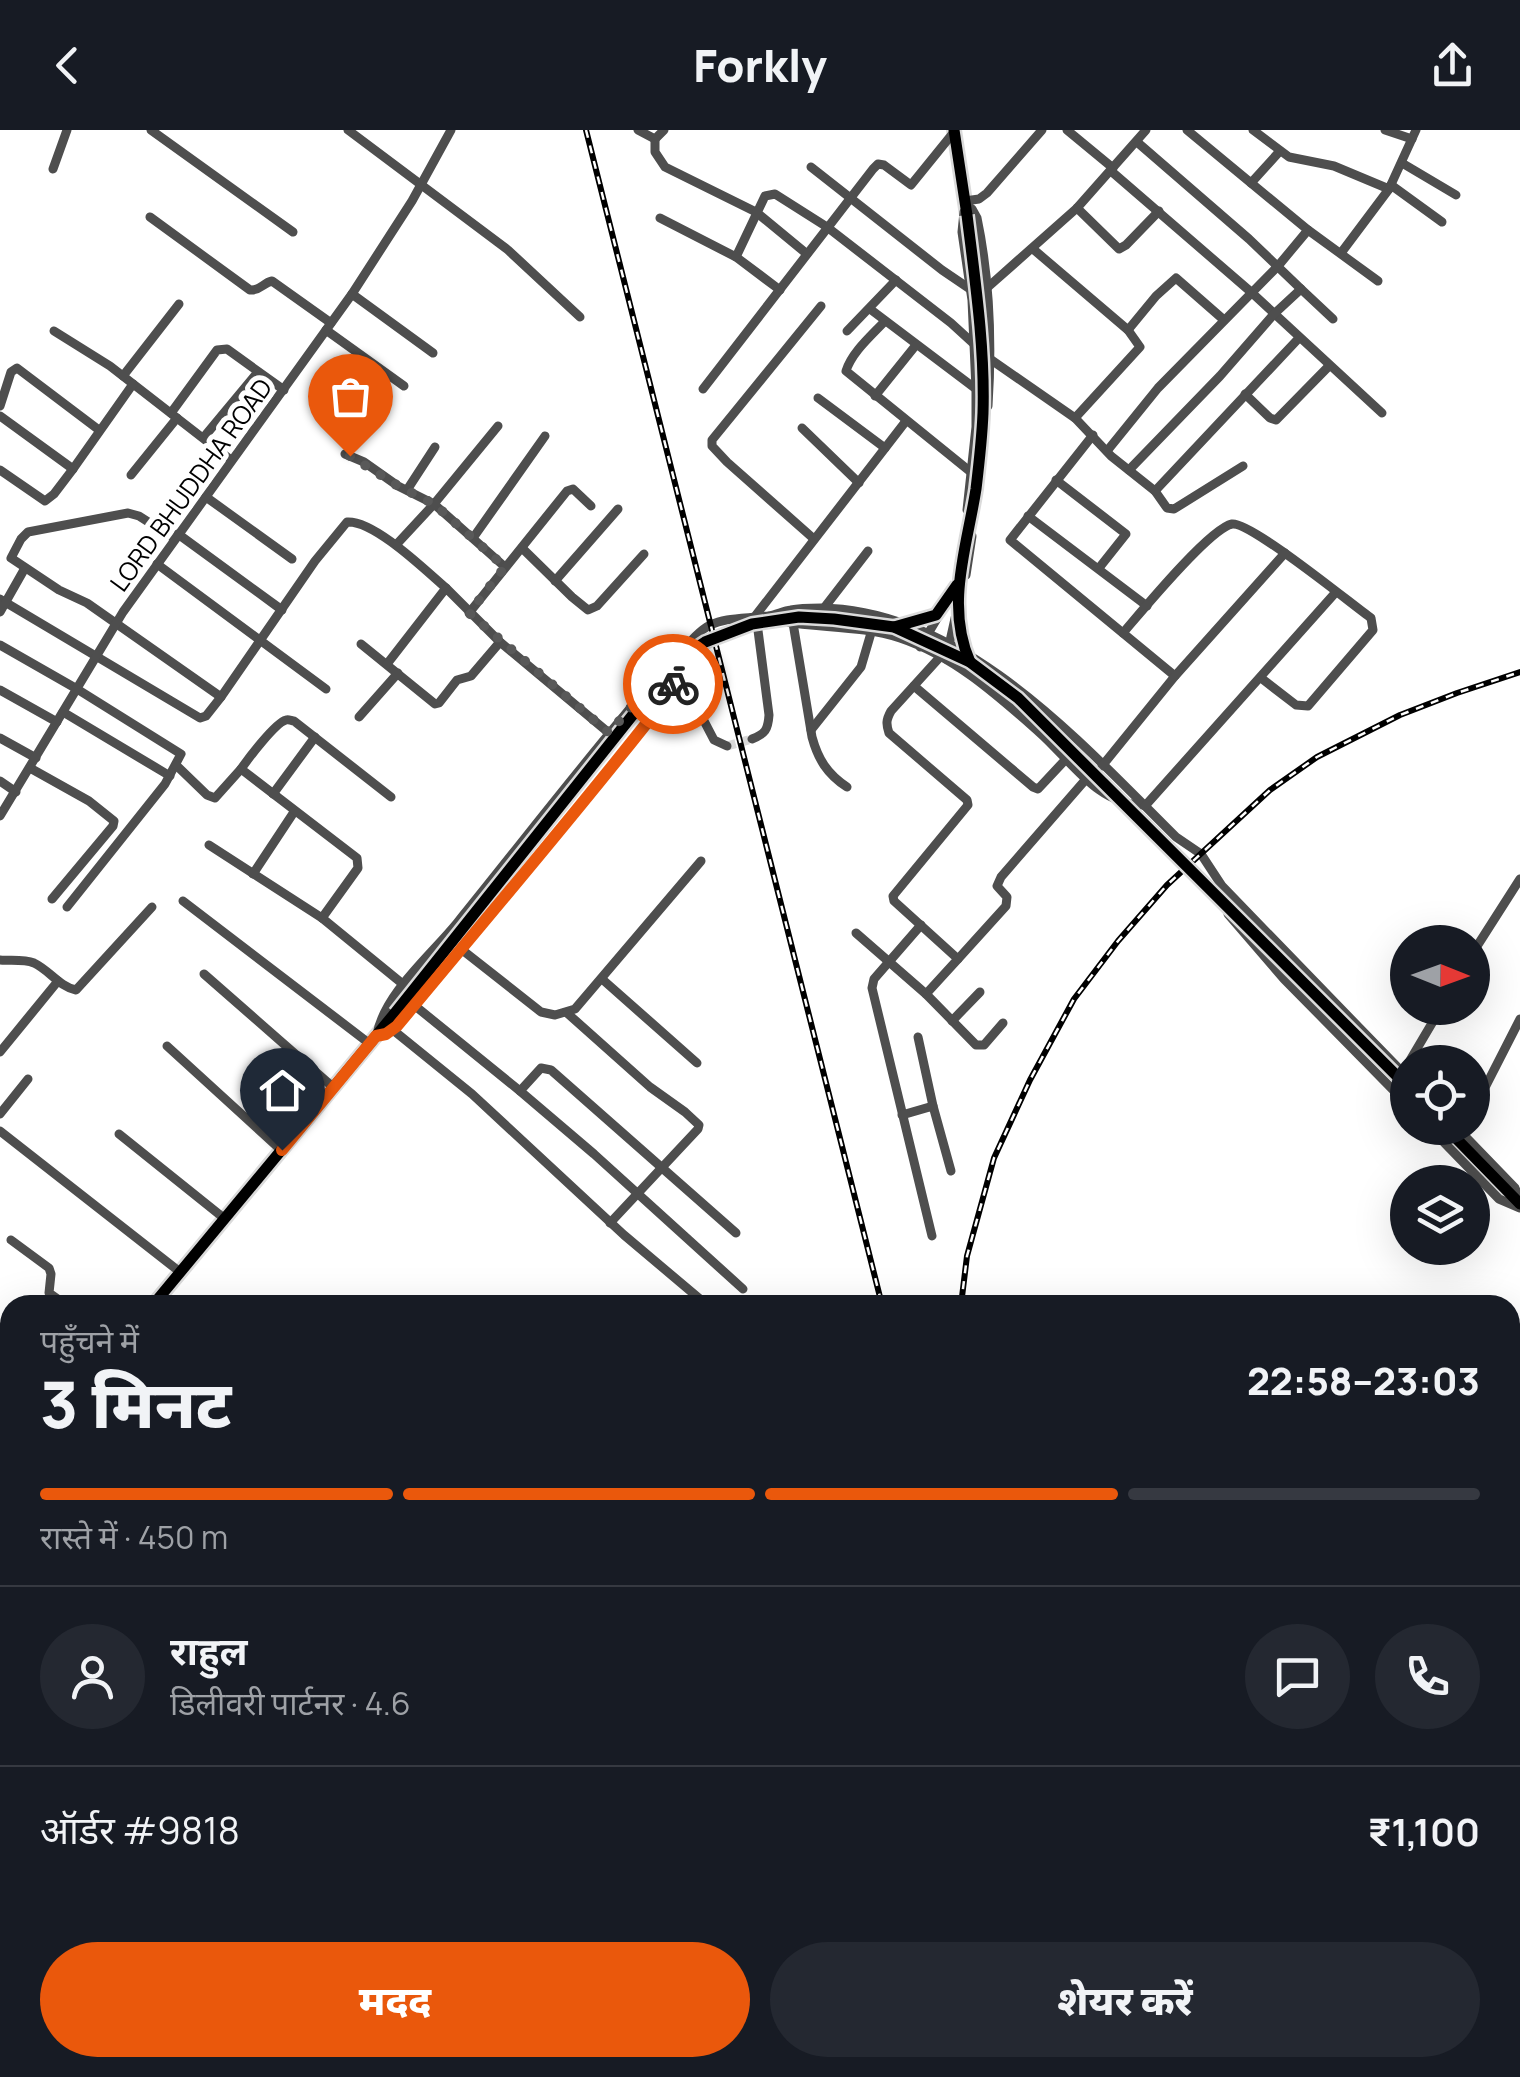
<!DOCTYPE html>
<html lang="hi">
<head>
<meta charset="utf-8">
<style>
  :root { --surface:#171b24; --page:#242831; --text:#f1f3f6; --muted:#9ea1a6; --line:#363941; --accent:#ea580c }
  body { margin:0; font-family:Manrope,"Noto Sans Devanagari",sans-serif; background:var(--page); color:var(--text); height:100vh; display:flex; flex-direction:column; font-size:38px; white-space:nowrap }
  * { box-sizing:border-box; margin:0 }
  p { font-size:32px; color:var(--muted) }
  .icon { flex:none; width:55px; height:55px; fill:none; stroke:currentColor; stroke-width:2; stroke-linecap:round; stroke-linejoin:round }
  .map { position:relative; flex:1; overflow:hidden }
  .details { position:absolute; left:0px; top:1165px; width:1520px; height:782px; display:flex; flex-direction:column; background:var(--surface); border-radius:30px 30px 0 0; box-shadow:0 10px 40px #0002 }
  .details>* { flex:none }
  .needle { width:65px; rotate:91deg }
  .buttons { position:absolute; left:1390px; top:795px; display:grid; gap:20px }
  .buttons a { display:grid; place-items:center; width:100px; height:100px; border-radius:50%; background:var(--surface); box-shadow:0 10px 40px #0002; font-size:50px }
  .pin { position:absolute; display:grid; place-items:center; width:85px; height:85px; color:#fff; margin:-102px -42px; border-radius:50% 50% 50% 0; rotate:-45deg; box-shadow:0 0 10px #0007 }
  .pin .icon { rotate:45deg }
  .courier { position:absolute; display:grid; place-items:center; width:100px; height:100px; margin:-50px; border:8px solid #ea580c; border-radius:50%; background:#fff; color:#222; box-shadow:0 2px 12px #0007 }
  .head em { font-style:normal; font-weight:800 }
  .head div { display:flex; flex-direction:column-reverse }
  .head { display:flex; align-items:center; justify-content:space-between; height:170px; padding:0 40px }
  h1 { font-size:65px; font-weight:800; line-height:75px }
  .bar { display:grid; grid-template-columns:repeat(4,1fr); gap:15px 10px; align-content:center; height:120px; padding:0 40px }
  .bar i { height:12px; border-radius:8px; background:var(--line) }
  .bar .on { background:var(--accent) }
  .bar p { grid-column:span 4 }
  .line { display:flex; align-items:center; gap:25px; padding:0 40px; border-top:2px solid var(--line) }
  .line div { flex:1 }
  .round { display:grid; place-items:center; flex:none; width:105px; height:105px; border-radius:52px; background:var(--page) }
  .primary-button { display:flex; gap:20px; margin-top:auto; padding:20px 40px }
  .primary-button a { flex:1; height:115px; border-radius:60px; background:var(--accent); color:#fff; font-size:40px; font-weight:800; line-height:115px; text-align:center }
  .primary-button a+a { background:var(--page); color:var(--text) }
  header { display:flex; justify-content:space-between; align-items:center; height:130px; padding:0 40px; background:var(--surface); font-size:45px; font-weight:800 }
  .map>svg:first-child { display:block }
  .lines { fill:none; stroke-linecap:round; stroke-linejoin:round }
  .minor-tunnel { stroke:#d9d9d9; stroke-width:9; stroke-dasharray:9 4.5; stroke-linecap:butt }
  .major-casing { stroke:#dbdbdb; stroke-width:16 }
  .minor { stroke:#4e4e4e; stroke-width:9 }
  .major { stroke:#000; stroke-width:11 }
  .rail-casing { stroke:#000; stroke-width:6 }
  .rail { stroke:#fff; stroke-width:2.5; stroke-dasharray:8; stroke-linecap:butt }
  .major-bridge-casing { stroke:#dbdbdb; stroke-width:16; stroke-linecap:butt }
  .major-bridge { stroke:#000; stroke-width:11 }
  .done { stroke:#595959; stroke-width:10; stroke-dasharray:0 18 }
  .route { stroke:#ea580c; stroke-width:12 }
  .labels { text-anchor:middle; stroke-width:10; stroke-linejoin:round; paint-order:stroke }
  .street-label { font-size:25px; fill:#000; stroke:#fff }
</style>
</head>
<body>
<header><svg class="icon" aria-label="back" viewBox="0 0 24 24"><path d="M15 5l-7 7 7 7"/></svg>Forkly<svg class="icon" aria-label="share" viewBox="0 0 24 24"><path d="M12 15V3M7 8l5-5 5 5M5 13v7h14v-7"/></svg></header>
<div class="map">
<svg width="1520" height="1947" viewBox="0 0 1520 1947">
  <rect width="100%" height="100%" fill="#fff"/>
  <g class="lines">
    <polyline class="minor-tunnel" points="727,616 752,609"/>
    <g class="major-casing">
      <g id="major">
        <polyline points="954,0 967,85"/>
        <polyline points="1446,998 1520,1074"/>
        <polyline points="153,1175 395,883"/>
        <polyline points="0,1374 10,1360"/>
      </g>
    </g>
    <g class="minor">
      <polyline points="151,0 293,102"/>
      <polyline points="348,0 508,120 580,187"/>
      <polyline points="638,0 655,9 664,0"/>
      <polyline points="1067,0 1113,38"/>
      <polyline points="1187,0 1251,53 1280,21"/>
      <polyline points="1253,0 1289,27 1334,36 1389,59 1416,0"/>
      <polyline points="1385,0 1412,9"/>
      <polyline points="655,9 655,22 665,37 756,82 807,124"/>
      <polyline points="1137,12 1249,109 1301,159"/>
      <polyline points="1402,33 1456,65"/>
      <polyline points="811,37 942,140 970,159"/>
      <polyline points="53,39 67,0"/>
      <polyline points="1111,41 1251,162 1382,283"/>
      <polyline points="1251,53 1308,100 1378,151"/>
      <polyline points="1391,55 1442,92"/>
      <polyline points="965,71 979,69 987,63 1042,0"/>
      <path d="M966 75 972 79 977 88C990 150 992 214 988 276"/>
      <polyline points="1077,78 1119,119 1126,115 1159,81"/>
      <polyline points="964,82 962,102 972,170 976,259 976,297 967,380"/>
      <path d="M150 87 250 160C260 161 263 153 272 151L331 193"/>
      <polyline points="660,88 736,127 780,160"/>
      <polyline points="1033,119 1128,200 1140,217 1075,288"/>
      <polyline points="1341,123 1389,59"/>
      <polyline points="736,127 765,66 775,64 827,97 951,193 974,214"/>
      <polyline points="988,157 1077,78 1146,0"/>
      <polyline points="352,164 433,223"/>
      <polyline points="870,179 976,259"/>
      <path d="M885 191C871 206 852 222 846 241L972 343"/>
      <polyline points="326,200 404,256"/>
      <polyline points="1128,200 1156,166 1176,148 1224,190"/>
      <polyline points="54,201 110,236 231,330"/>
      <polyline points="847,201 896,150"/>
      <polyline points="990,229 1075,288 1111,326 1155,361 1167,378 1174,379 1243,336"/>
      <polyline points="123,246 179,174"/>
      <polyline points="703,259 873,39 878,34 884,35 911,55 954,2"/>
      <polyline points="1245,264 1270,288 1276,290 1329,236"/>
      <polyline points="875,266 916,215"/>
      <polyline points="818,268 885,318"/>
      <polyline points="0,276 11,242 17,238 99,300"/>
      <polyline points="171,283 217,220 227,219 284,260"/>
      <polyline points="0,286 73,339 133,254"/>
      <polyline points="802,298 859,353"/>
      <polyline points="1093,305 1010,410 1175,546"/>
      <polyline points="204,307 258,242"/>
      <polyline points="1107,321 1158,258 1278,136 1308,100"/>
      <polyline points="345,324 364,332 398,356 434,374 505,437"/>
      <polyline points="0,340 45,371 54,364 73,339"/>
      <polyline points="1129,340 1220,246 1274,184 1301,159 1333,189"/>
      <polyline points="131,345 177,288"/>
      <polyline points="1056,350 1126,404 1099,438"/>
      <polyline points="407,360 435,317"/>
      <polyline points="1155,361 1299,208"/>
      <polyline points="206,367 292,429"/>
      <polyline points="1028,386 1147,476"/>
      <polyline points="178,404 282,480"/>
      <polyline points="473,408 545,306"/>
      <polyline points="175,409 139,386 128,383 28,402 21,409 11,428 59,460 87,473 221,567"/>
      <polyline points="814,409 727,332 712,316 712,310 821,176"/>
      <polyline points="396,415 434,374 498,296"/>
      <polyline points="522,418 572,467 588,480 597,476 644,424"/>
      <polyline points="157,434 326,559"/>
      <polyline points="966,445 972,406"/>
      <polyline points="555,451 618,379"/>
      <path d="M0 469 200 588 206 586 221 567 315 431 347 392C374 390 425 440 446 458"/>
      <polyline points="824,478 868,421"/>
      <polyline points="0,482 25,438"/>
      <polyline points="469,483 567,361 573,359 591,376"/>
      <path d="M785 492C823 498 864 496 900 508 954 526 997 565 1039 602 1071 630 1097 675 1143 675"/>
      <path d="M793 493 812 607C818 629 827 644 847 657"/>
      <path d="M1123 503C1141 482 1209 399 1232 394 1250 391 1350 473 1371 488L1373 500 1308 576 1296 575 1261 548"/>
      <polyline points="361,514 435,574 439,573 457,550 471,546 500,512"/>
      <polyline points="0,515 77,559 181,624 165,654 67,777"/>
      <polyline points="920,517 941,482"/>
      <path d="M678 527C709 485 718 491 768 486 776 485 783 481 791 480 800 478 811 478 821 478 964 480 1081 613 1176 707L1201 724 1222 756 1408 948"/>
      <polyline points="946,529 956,484"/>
      <polyline points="387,534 446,458 500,512 609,603"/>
      <polyline points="675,546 691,566 714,610 727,616"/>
      <polyline points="914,556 1033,657 1038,659 1067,628"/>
      <polyline points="0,560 57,592"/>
      <polyline points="63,582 170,646"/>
      <polyline points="359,587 398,543"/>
      <polyline points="811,600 861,537 871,503"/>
      <polyline points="0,608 36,628"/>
      <path d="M752 609C765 604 768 600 769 585L756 485 906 291"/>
      <polyline points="176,635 207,665 215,668 241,639"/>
      <polyline points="1102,636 1175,546 1285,423"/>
      <polyline points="30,638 89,671 114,691 113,696 52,769"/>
      <polyline points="0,651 16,662"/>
      <polyline points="273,664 315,607"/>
      <polyline points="1145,676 1336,462"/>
      <polyline points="0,686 123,482 352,164 412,71 451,0"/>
      <polyline points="209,715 322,788 404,855"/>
      <polyline points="253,744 294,682"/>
      <polyline points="183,771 370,914"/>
      <polyline points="1228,784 1284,849 1408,975"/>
      <path d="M322 788 358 738 357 728 241 639C248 629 275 593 286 590 289 589 291 591 294 591L391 667"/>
      <polyline points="921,795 874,849 872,858 932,1106"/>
      <path d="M856 803 926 864 958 829 894 771 893 766 968 675 967 670 889 603C886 594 886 590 891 581L940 527"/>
      <polyline points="461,819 541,882 555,885 575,879 701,731"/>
      <polyline points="1472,824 1520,749"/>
      <polyline points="958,829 1006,776 1007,767 997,756 1001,747 1087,648"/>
      <path d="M0 830C11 831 24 829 34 833 49 840 60 857 76 860L152 777"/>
      <polyline points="204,844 334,958"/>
      <polyline points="602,849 697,933"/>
      <polyline points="926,864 976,915 984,915 1003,893"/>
      <polyline points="414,875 520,961"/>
      <polyline points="567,883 650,957 685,982 699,995 698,999 610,1093"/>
      <polyline points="952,891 980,862"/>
      <polyline points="393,900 472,964 624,1105 707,1175"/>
      <path d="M377 904C385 863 431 825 457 793 521 714 583 633 650 555"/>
      <polyline points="377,906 387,904 397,896 608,642 668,566 673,557 678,533"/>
      <polyline points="918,907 933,976"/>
      <polyline points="167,916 282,1021"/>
      <polyline points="0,922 58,851"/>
      <polyline points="1409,932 1441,878"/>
      <polyline points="1472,983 1520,889"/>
      <polyline points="0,984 28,949"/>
      <polyline points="902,985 933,976 951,1041"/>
      <polyline points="1430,998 1499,1069 1520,1078"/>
      <polyline points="1457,998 1515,1058 1520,1069"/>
      <polyline points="0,1001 180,1142"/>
      <polyline points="119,1004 225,1089"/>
      <polyline points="736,1103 551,940 541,938 520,961 594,1024 743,1159"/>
      <polyline points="11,1110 49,1138 51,1144 49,1163 66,1175"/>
      <polyline points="1510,1190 1520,1200"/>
      <polyline points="0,1197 10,1205"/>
      <polyline points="1510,1274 1520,1279"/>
      <polyline points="1510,1374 1520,1377"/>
      <polyline points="0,1402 10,1412"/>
      <polyline points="1510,1432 1520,1398"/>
      <polyline points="0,1482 10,1490"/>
      <polyline points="0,1540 10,1527"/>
      <polyline points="0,1554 10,1562"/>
      <polyline points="1510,1599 1520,1602"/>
      <polyline points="0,1647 10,1632"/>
      <polyline points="0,1710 10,1707"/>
      <polyline points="1510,1715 1520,1675"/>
      <polyline points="1510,1726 1520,1729"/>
      <polyline points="0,1769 10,1766"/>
      <polyline points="0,1779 10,1776"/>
      <polyline points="1510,1862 1520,1828"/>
      <polyline points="374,1938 384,1947"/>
      <polyline points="423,1938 433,1947"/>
      <polyline points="533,1938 536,1947"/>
      <polyline points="618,1938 620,1947"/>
      <polyline points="628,1938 631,1947"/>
      <polyline points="701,1938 703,1947"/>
      <polyline points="749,1938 751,1947"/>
      <polyline points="797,1938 800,1947"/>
      <polyline points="944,1938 946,1947"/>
      <polyline points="1245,1938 1251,1947"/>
      <polyline points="90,1947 99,1938"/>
      <polyline points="356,1947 366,1938"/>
      <polyline points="464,1947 473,1938"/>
      <polyline points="1283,1947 1286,1938"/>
      <polyline points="1364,1947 1366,1938"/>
      <polyline points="1443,1947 1446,1938"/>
      <polyline points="1486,1947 1489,1938"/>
    </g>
    <use href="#major" class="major"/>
    <g class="rail-casing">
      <g id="rail">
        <polyline points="586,0 882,1175"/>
        <polyline points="961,1175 967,1126 994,1028 1030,950 1074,869 1118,811 1167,755 1270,660 1317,627 1400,585 1457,563 1520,542"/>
        <polyline points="1066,1938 1068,1947"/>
        <polyline points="1086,1938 1089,1947"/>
      </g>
    </g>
    <use href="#rail" class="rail"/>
    <g class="major-bridge-casing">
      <g id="major-bridge">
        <path d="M967 85C975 150 985 217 983 283 982 308 979 334 976 359 967 417 945 475 970 532"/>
        <polyline points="894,497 936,485 957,455"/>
        <polyline points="395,883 663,547 685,525 705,512 752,494 799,487 834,489 894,497 970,532 1018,568 1408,957"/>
      </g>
    </g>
    <use href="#major-bridge" class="major-bridge"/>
  </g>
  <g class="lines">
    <polyline class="done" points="350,326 398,356 434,374 505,437 469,483 609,603 661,542 680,526 673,554"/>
    <path class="route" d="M282 1020 376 906 386 904 397 896C488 786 581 678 668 566L673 554"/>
  </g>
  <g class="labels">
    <g class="street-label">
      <text transform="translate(191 355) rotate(-54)" y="9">LORD BHUDDHA ROAD</text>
    </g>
  </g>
</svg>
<div class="buttons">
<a><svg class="needle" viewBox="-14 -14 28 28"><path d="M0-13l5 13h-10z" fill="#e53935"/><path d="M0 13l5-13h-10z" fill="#9ea1a6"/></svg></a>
<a><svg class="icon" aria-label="locate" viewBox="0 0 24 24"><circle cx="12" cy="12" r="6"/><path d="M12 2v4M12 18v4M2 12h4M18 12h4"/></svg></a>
<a><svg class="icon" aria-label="layers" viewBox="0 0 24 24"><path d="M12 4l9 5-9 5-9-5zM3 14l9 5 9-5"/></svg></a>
</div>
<div class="pin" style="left:350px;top:326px;background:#ea580c"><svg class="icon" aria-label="bag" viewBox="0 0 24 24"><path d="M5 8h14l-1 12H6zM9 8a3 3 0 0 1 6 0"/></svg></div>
<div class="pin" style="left:282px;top:1020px;background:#1f2937"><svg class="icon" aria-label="home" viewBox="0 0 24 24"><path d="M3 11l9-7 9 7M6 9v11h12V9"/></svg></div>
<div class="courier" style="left:673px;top:554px"><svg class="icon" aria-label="bike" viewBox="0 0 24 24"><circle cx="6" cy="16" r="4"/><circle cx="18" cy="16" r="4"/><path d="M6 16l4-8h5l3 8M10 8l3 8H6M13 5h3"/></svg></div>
<section class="details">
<div class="head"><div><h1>3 मिनट</h1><p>पहुँचने में</p></div><em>22:58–23:03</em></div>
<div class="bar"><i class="on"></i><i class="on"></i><i class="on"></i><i></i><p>रास्ते में · 450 m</p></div>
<div class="line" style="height:180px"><a class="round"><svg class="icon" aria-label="person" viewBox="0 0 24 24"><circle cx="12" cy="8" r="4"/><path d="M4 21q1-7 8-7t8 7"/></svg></a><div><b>राहुल</b><p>डिलीवरी पार्टनर · 4.6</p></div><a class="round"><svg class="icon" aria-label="chat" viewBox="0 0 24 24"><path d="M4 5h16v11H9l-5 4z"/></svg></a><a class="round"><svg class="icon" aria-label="phone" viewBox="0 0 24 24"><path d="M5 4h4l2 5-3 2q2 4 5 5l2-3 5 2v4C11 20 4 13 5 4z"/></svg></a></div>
<div class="line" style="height:130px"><div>ऑर्डर #9818</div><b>₹1,100</b></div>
<div class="primary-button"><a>मदद</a><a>शेयर करें</a></div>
</section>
</div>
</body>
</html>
